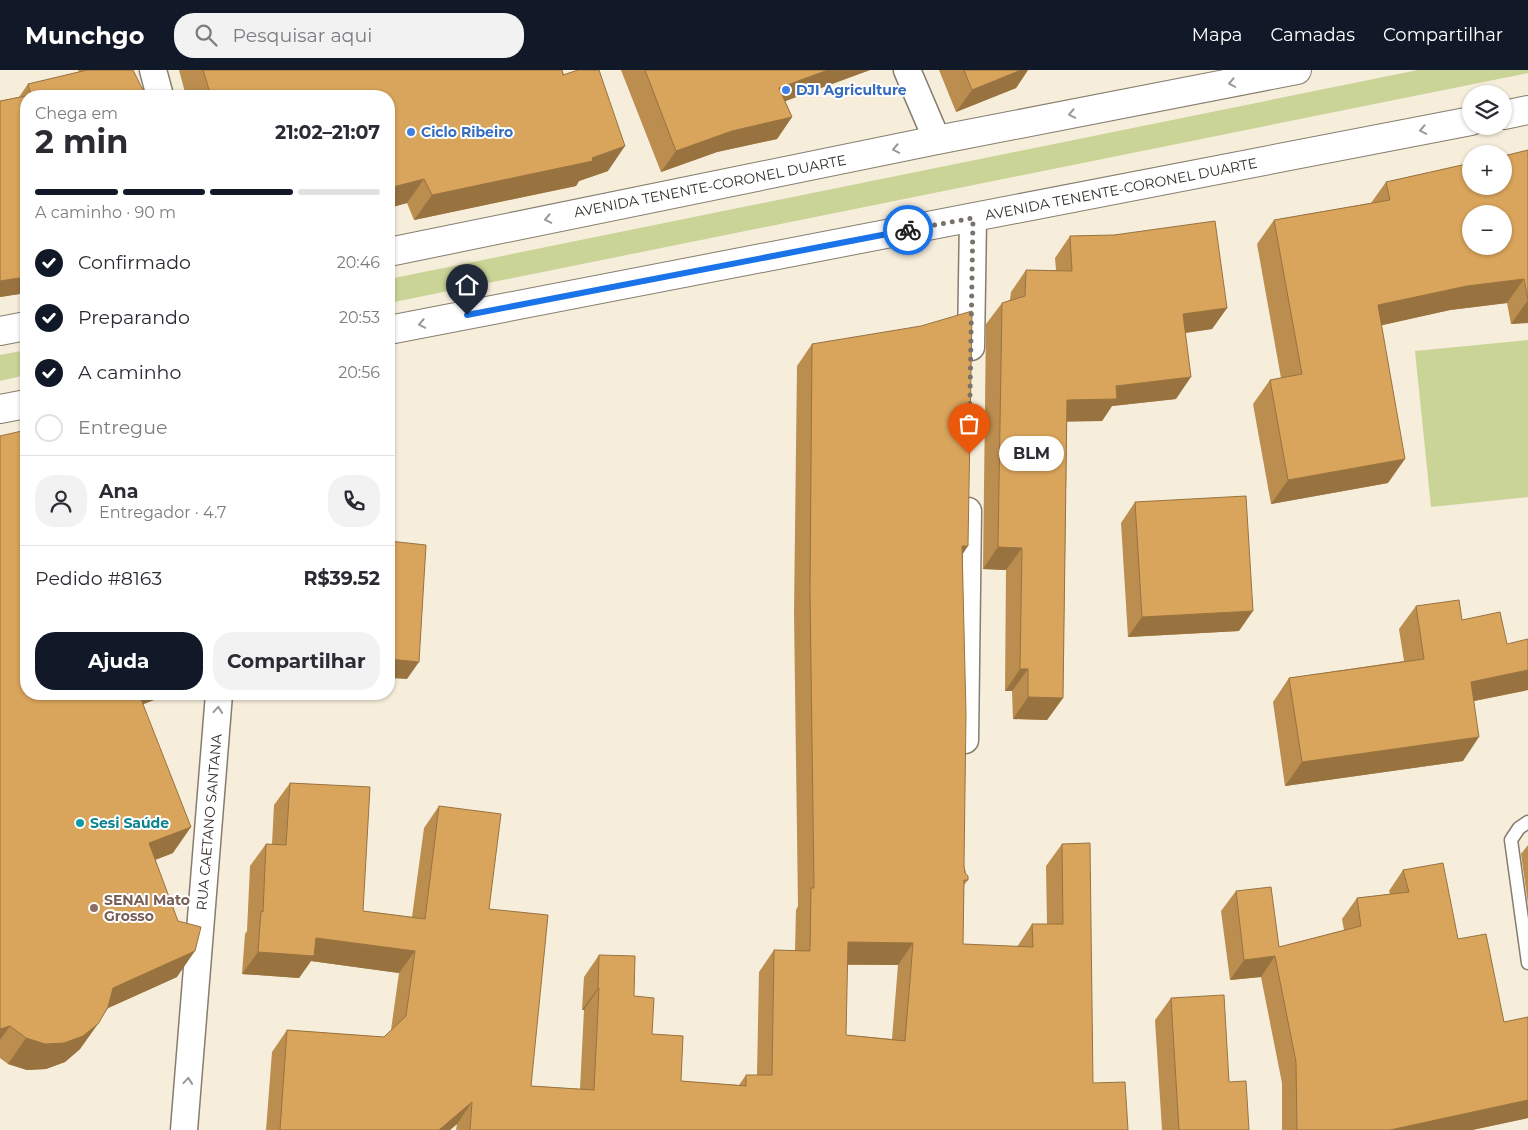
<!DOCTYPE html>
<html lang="pt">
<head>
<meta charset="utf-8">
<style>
  :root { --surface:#fff; --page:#f2f2f3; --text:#2b2b33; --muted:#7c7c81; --line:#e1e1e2; --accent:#111827 }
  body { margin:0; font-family:Montserrat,sans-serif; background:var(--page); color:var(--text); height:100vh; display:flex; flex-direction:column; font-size:19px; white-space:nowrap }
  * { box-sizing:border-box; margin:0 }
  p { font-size:16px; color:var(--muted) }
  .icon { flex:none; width:28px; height:28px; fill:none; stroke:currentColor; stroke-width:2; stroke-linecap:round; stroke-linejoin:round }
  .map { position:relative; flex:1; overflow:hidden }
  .drawer { position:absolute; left:20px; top:20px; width:375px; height:610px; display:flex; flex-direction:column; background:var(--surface); border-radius:20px; box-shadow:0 1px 4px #0004 }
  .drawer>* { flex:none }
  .buttons { position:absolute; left:1462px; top:15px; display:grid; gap:10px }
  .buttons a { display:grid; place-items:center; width:50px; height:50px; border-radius:50%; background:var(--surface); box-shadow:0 1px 4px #0004; font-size:25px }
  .pin { position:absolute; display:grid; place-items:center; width:42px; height:42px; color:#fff; margin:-51px -21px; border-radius:50% 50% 50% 0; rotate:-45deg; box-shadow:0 0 5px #0007 }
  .pin .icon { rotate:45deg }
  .courier { position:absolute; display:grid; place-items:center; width:50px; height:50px; margin:-25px; border:4px solid #1a73e8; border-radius:50%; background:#fff; color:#222; box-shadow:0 1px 6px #0007 }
  .bubble { position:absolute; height:35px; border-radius:18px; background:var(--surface); box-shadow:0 1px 4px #0004; font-size:16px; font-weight:700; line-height:35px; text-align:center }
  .head em { font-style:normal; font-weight:700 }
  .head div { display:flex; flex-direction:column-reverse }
  .head { display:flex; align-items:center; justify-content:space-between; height:85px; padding:0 15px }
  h1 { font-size:32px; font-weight:700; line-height:38px }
  .bar { display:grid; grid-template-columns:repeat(4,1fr); gap:8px 5px; align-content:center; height:60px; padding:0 15px }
  .bar i { height:6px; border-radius:4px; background:var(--line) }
  .bar .selected { background:var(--accent) }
  .bar p { grid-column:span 4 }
  .line { display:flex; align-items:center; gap:12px; padding:0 15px; border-top:1px solid var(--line) }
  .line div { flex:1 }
  .round { display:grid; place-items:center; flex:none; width:52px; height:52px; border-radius:20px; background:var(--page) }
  ol { padding:0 15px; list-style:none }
  li { display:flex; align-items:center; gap:15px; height:55px }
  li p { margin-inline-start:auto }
  li .icon { padding:5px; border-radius:50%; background:var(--accent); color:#fff; stroke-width:4 }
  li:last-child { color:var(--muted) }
  li i { width:28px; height:28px; border:2px solid var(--line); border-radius:50% }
  .primary-button { display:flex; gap:10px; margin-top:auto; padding:10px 15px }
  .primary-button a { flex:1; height:58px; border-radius:20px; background:var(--accent); color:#fff; font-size:20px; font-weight:700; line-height:58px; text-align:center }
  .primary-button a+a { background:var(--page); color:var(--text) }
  header { display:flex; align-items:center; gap:30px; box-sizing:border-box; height:70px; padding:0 25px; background:var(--accent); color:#fff }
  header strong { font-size:24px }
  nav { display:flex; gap:28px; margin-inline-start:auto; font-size:18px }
  .search { width:350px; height:45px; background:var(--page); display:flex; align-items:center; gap:12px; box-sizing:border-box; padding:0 18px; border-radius:20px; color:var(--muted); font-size:19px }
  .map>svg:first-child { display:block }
  .green { fill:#cad496 }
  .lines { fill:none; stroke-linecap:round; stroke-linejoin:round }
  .service-casing { stroke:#867d6d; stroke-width:15 }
  .minor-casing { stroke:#867d6d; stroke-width:29 }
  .primary-casing { stroke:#867d6d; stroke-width:30 }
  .service { stroke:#fff; stroke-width:12 }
  .minor { stroke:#fff; stroke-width:26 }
  .primary { stroke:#fff; stroke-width:28 }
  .wall { fill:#bb8d4e; fill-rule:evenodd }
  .shaded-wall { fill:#987340 }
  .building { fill:#d9a45b; stroke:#987340; fill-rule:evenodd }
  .oneway { stroke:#9a9895 }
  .done { stroke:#797369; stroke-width:5; stroke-dasharray:0 9 }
  .route { stroke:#1a73e8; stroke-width:6 }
  .shop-dot { fill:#3f7fe0; stroke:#fff; stroke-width:2 }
  .culture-dot { fill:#0f9aa8; stroke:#fff; stroke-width:2 }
  .education-dot { fill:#8d6e63; stroke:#fff; stroke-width:2 }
  .labels { text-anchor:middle; stroke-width:4; stroke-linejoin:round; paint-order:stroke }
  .shop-label { font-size:14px; font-weight:bold; fill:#366cbe; stroke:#fff; text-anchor:start }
  .street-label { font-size:14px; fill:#35312b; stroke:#fff }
  .culture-label { font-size:14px; font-weight:bold; fill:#0d838f; stroke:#fff; text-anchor:start }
  .education-label { font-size:14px; font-weight:bold; fill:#785e54; stroke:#fff; text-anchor:start }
</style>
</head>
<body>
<header>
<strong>Munchgo</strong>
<div class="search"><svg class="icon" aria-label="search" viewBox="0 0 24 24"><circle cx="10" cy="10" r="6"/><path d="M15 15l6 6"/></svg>Pesquisar aqui</div>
<nav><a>Mapa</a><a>Camadas</a><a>Compartilhar</a></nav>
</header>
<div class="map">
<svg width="1528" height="1060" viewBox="0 0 1528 1060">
  <rect width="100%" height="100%" fill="#f6eddb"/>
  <g class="green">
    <polygon points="1418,0 1528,0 1528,3 389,233 389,209"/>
    <polygon points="1528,270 1528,427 1431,437 1415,281"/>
    <polygon points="26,280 26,305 0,311 0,285"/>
  </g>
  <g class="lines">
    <g class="service-casing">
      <polyline id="service" points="1528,752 1519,758 1511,770 1528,893"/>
    </g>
    <g class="minor-casing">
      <g id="minor">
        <polyline points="153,0 160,26"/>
        <polyline points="907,0 937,70"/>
        <polyline points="971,277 973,148"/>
        <polyline points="965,670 968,441"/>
        <polyline points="184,1060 219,624"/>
      </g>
    </g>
    <g class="primary-casing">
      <g id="primary">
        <polyline points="1504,45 1528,40"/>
        <polyline points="389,182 937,70 1297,0"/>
        <polyline points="389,260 1471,51"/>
        <polyline points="0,261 26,256"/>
        <polyline points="0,339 26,334"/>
      </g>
    </g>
    <use href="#service" class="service"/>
    <use href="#minor" class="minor"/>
    <use href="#primary" class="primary"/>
  </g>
  <g class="wall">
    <polygon points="78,0 133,0 26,26 26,223 0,227 0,31 19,27 28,14 79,2"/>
    <polygon points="179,0 562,0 608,101 579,111 576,116 414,150 407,133 389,138 389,26 186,26"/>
    <polygon points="621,0 870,0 785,31 792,47 777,69 717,82 661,102"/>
    <polygon points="939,0 1028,0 1016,18 956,42"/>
    <polygon points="1528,80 1528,253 1511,254 1507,233 1450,240 1381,255 1388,413 1271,434 1253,334 1270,310 1281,308 1257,174 1274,150 1371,133 1386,112"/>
    <polygon points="1070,166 1227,238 1212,259 1186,263 1176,329 1112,336 1102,351 1067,351 1063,628 1047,650 1013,649 1012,621 1005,621 1006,500 983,499 986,254 1002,233 1010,230 1011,222 1026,200 1056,200 1055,188"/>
    <path d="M812 274 963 485 964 796 968 810 964 815 963 874 1017 877 1032 854H1047L1046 796 1062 774 1093 1013 1128 1060H456L457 1054 450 1060H266L272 982 287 960 384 967 391 960 399 903 311 891 299 908 242 904 245 864 247 861 250 796 266 774H272L274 735 290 713 363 841 412 847 424 758 439 736 489 839 531 1016 580 1019 584 940H582L584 907 599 885 634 926 652 964 681 1011 739 1015 746 1005H757L759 902 774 880 795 881 796 840 798 836 794 543 797 296ZM847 895H898L892 969 846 965Z"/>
    <polygon points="0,366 26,624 166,624 164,626 143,634 173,783 155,790 177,907 108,938 80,979 65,992 46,999 27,1000 8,994 0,988"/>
    <polygon points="1135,432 1239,561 1128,567 1121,453"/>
    <polygon points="1416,536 1462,550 1507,574 1528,620 1474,631 1463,691 1285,716 1273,632 1289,608 1404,591 1399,559"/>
    <polygon points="1528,775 1528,834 1521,784"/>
    <polygon points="1403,800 1458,869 1504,952 1528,947 1528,1048 1472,1060 1282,1060 1282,1013 1261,907 1230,910 1221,841 1236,821 1279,877 1344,860 1342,849 1357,828 1390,824 1389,821"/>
    <polygon points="1171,928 1229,1012 1249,1060 1162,1060 1155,950"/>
  </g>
  <g class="shaded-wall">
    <polygon points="828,0 870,0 764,39 779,18"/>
    <polygon points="1021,0 1028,0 1016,18 956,42 972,20"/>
    <polygon points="792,47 777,69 717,82 661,102 676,81 732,61"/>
    <polygon points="625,76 608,101 579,111 576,116 414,150 432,125 592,88"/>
    <polygon points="424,109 407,133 389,138 389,118"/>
    <polygon points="26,207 26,223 0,227 0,211"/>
    <polygon points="1524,209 1507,233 1450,240 1361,260 1378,235 1467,216"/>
    <polygon points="1528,230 1528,253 1511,254"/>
    <polygon points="1227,238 1212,259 1168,265 1183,244"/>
    <polygon points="1191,307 1176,329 1112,336 1102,351 1052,352 1067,330 1116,316"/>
    <polygon points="1405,389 1388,413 1271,434 1288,410"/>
    <polygon points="962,476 968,476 953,499"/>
    <polygon points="998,477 1022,478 1006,500 983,499"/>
    <polygon points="1253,541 1239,561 1128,567 1142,547"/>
    <polygon points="389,589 419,592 407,609 389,608"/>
    <polygon points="1020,599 1028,599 1012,621 1005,621"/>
    <polygon points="1528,600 1528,620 1454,635 1471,612"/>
    <polygon points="132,624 166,624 164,626 119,644"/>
    <polygon points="1028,627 1063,628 1047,650 1013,649"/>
    <polygon points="1479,667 1463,691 1285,716 1302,692"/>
    <polygon points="191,757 173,783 131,799 149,773"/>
    <polygon points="316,868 415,881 399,903 311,891 299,908 242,904 258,882"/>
    <polygon points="848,872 913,873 898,895 832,894"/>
    <polygon points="195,881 177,907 95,944 113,918"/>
    <polygon points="1275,886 1261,907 1230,910 1244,890"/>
    <polygon points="598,918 599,918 584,940 582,940"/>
    <polygon points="98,954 80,979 65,992 46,999 27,1000 8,994 26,968"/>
    <polygon points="10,956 0,970 0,959"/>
    <polygon points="1528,1030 1528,1048 1472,1060 1390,1060"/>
    <polygon points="472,1032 457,1054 450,1060 439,1060"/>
  </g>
  <g class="building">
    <polygon points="87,0 133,0 146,26 26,26 31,25 28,14"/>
    <polygon points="203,0 562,0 563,5 578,0 599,0 625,76 592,88 593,91 432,125 424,109 389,118 389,26 211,26"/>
    <polygon points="645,0 828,0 779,18 792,47 732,61 676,81"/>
    <polygon points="964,0 1021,0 972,20"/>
    <polygon points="26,26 26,207 0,211 0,31"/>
    <path d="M1528 80V230L1524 209 1467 216 1378 235 1405 389 1288 410 1270 310 1302 304 1274 150 1390 130 1386 112 1471 93V116H1504V86ZM1471 144H1504V176H1471Z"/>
    <polygon points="1215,151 1227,238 1183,244 1191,307 1116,316 1117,329 1067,330 1063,628 1028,627 1028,599 1020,599 1022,478 998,477 1002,233 1025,226 1026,200 1072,201 1070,166 1114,165"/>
    <path d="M972 241 968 476H962L966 644 964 796 965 803 968 806V810H964L963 874 1033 877 1032 854H1063L1062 774 1090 773 1093 1013 1125 1012 1128 1060H470L472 1032 439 1060H280L287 960 384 967 406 946 415 881 316 868 314 886 258 882 261 841 263 842 266 774 286 775 290 713 370 717 363 841 425 849 439 736 501 744 489 839 548 845 531 1016 594 1020 599 918H598L599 885 635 886 634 926 654 928 652 964 683 966 681 1011 746 1016V1005H772L774 880 810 881 811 818H814L810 521 812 274 921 256ZM848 872 913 873 905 971 846 965Z"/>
    <polygon points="26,360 26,624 139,624 191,757 149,773 178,851 201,857 195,881 113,918 108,937 98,954 83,966 64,973 45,974 26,968 10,956 0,959 0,366"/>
    <polygon points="1246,426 1253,541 1142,547 1135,432"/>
    <polygon points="389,471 426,475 419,592 389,589"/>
    <polygon points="1459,530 1462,550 1500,542 1507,574 1528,569 1528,600 1471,612 1479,667 1302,692 1289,608 1424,589 1416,536"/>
    <polygon points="1443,793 1458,869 1486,864 1504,952 1528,947 1528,1030 1390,1060 1297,1060 1296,992 1275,886 1244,890 1236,821 1271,817 1279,877 1361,856 1357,828 1409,822 1403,800"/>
    <polygon points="1224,925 1229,1012 1246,1011 1249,1060 1179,1060 1171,928"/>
  </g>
  <defs><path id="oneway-chevron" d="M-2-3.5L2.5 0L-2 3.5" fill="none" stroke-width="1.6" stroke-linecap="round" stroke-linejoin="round" transform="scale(1.25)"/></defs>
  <g class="oneway">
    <use href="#oneway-chevron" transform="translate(1232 13) rotate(169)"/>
    <use href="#oneway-chevron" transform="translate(1072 44) rotate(169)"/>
    <use href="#oneway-chevron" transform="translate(1423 60) rotate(169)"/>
    <use href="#oneway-chevron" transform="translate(896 79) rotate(169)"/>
    <use href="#oneway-chevron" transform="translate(548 149) rotate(169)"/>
    <use href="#oneway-chevron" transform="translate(422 254) rotate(169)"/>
    <use href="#oneway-chevron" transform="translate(218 640) rotate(-85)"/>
    <use href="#oneway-chevron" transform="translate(188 1011) rotate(-85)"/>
  </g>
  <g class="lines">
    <polyline class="done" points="908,160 973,148 969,384"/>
    <polyline class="route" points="467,245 908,160"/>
  </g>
  <g class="shop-dot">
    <circle cx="786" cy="20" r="5"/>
    <circle cx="411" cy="62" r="5"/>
  </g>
  <circle class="culture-dot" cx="80" cy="753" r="5"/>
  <circle class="education-dot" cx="94" cy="838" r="5"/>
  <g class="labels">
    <g class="shop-label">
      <text x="796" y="25">DJI Agriculture</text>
      <text x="421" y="67">Ciclo Ribeiro</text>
    </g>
    <g class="street-label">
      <text transform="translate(710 116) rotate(-11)" y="5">AVENIDA TENENTE-CORONEL DUARTE</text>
      <text transform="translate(1121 119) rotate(-11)" y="5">AVENIDA TENENTE-CORONEL DUARTE</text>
      <text transform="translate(209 752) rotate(-85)" y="5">RUA CAETANO SANTANA</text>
    </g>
    <g class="culture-label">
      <text x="90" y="758">Sesi Saúde</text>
    </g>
    <g class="education-label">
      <text x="104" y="835">SENAI Mato<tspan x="104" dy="16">Grosso</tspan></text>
    </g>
  </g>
</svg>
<div class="buttons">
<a><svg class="icon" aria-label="layers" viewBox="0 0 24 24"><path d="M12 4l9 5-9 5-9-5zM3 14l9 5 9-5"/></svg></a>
<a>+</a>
<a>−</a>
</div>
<div class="pin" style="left:969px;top:384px;background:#ea580c"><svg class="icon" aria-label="bag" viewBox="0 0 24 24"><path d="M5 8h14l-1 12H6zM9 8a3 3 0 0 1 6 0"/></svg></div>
<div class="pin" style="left:467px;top:245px;background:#1f2937"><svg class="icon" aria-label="home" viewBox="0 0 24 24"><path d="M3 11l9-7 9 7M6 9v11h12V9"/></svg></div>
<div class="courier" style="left:908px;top:160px"><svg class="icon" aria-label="bike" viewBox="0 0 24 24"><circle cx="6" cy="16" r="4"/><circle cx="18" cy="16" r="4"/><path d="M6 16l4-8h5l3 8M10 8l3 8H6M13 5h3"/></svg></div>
<div class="bubble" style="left:999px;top:366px;width:65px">BLM</div>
<section class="drawer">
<div class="head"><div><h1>2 min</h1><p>Chega em</p></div><em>21:02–21:07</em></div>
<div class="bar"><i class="selected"></i><i class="selected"></i><i class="selected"></i><i></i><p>A caminho · 90 m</p></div>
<ol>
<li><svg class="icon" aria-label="check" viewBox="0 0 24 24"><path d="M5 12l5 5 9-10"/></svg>Confirmado<p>20:46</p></li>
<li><svg class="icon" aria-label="check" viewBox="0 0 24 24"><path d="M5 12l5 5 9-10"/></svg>Preparando<p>20:53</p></li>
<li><svg class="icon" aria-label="check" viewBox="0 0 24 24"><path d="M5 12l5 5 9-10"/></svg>A caminho<p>20:56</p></li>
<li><i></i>Entregue</li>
</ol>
<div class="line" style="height:90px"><a class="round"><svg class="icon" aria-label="person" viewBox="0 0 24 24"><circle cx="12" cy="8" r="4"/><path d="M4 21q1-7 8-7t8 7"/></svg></a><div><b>Ana</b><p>Entregador · 4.7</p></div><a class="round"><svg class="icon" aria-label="phone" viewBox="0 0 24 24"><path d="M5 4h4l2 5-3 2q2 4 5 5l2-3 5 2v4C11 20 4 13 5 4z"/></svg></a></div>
<div class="line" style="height:65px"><div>Pedido #8163</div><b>R$39.52</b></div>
<div class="primary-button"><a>Ajuda</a><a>Compartilhar</a></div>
</section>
</div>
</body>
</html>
